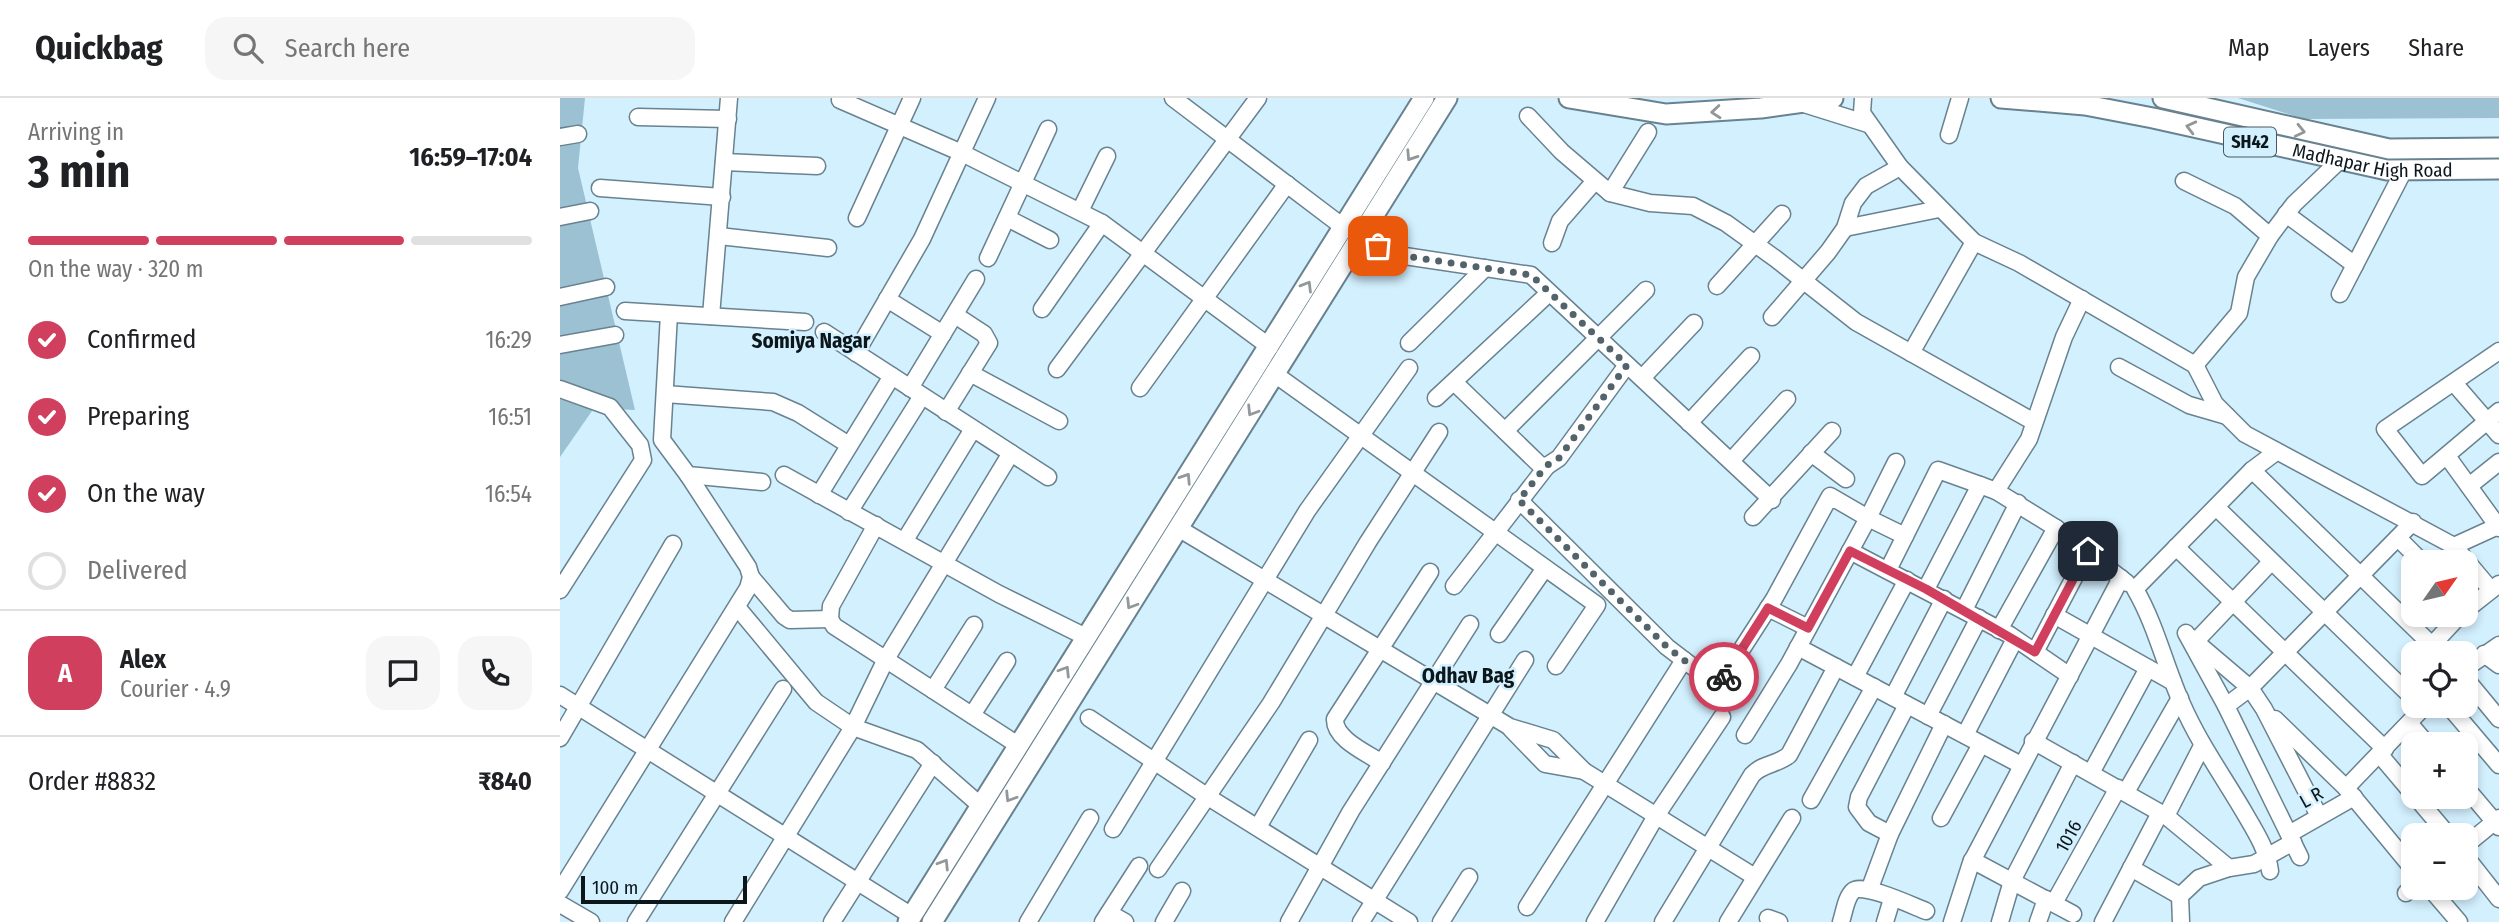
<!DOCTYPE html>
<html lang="en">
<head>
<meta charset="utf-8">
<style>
  :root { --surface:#fff; --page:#f6f6f6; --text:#202124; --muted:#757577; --line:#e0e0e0; --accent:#d0405e }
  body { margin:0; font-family:"Fira Sans Condensed",sans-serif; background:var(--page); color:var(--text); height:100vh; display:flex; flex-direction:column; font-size:26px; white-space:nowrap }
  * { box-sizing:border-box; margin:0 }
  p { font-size:23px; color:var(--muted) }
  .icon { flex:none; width:38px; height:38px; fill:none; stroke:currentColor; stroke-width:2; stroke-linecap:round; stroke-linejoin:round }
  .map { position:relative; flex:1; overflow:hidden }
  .details { display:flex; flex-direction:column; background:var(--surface); width:560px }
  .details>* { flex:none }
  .needle { width:46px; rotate:56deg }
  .fabs { position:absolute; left:1841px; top:452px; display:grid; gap:14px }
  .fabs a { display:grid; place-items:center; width:77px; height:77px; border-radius:14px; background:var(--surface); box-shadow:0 4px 10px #0003; font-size:35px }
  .scale { position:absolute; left:21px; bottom:18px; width:166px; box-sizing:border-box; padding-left:7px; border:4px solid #0c171c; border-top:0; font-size:19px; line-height:24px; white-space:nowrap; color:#0c171c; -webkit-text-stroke:5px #d3f0ff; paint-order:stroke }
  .pin { position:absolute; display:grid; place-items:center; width:60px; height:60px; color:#fff; margin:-30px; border-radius:14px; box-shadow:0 4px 10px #0006 }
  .courier { position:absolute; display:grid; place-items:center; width:70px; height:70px; margin:-35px; border:5px solid #d0405e; border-radius:50%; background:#fff; color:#222; box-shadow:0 2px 9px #0007 }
  .headline em { font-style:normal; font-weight:700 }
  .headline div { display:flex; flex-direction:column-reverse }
  .headline { display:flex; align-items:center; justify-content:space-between; height:119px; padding:0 28px }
  h1 { font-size:46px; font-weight:700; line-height:52px }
  .bar { display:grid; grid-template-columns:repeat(4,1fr); gap:10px 7px; align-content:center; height:84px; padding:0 28px }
  .bar i { height:9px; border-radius:5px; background:var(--line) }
  .bar .current { background:var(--accent) }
  .bar p { grid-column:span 4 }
  .line { display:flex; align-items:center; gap:18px; padding:0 28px; border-top:2px solid var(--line) }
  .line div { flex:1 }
  .round { display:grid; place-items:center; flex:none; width:74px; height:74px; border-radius:21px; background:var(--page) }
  ol { padding:0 28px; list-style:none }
  li { display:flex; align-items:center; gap:21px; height:77px }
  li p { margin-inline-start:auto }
  li .icon { padding:7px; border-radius:50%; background:var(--accent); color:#fff; stroke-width:4 }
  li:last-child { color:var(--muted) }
  li i { width:38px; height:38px; border:4px solid var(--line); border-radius:50% }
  header { display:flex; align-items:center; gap:42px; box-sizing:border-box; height:98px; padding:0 35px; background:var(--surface); border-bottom:2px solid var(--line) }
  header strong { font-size:33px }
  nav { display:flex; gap:38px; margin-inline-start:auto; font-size:24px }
  .search { width:490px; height:63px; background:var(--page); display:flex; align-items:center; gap:18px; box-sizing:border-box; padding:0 24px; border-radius:21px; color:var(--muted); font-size:26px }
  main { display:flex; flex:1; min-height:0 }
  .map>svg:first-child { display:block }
  .green { fill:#9bc1d3 }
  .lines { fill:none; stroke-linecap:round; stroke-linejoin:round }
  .minor-casing { stroke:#68828f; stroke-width:19 }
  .major-casing { stroke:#68828f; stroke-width:23 }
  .minor { stroke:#fff; stroke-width:16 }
  .major { stroke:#fff; stroke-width:19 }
  .oneway { stroke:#929799 }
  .done { stroke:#52636b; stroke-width:7; stroke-dasharray:0 12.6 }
  .route { stroke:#d0405e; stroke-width:9 }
  .labels { text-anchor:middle; stroke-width:5; stroke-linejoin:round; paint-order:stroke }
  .shield { fill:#d3f0ff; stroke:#485860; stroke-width:2 }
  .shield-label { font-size:18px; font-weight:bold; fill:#0c171c }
  .street-label { font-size:19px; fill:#0c171c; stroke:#d3f0ff }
  .neighbourhood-label { font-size:21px; font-weight:bold; fill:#0c171c; stroke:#d3f0ff }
</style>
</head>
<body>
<header>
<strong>Quickbag</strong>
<div class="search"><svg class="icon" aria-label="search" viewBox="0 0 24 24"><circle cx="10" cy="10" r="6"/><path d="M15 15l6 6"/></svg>Search here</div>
<nav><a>Map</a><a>Layers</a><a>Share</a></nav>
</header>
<main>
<section class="details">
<div class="headline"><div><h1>3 min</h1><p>Arriving in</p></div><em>16:59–17:04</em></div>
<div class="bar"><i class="current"></i><i class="current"></i><i class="current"></i><i></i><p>On the way · 320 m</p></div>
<ol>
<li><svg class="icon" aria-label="check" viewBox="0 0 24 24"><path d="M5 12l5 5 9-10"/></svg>Confirmed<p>16:29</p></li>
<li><svg class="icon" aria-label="check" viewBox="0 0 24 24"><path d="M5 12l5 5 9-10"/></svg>Preparing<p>16:51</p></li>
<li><svg class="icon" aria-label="check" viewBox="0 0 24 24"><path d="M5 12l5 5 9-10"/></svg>On the way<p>16:54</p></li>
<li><i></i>Delivered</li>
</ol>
<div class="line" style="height:126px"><b class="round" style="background:var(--accent);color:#fff">A</b><div><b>Alex</b><p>Courier · 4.9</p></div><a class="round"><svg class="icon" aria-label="chat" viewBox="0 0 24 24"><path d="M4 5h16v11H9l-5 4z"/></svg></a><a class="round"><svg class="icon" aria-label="phone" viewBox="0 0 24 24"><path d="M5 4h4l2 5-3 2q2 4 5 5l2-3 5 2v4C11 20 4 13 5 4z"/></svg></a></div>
<div class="line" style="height:91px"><div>Order #8832</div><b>₹840</b></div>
</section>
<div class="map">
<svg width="1939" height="824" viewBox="0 0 1939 824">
  <rect width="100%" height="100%" fill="#d3f0ff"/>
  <g class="green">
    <polygon points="0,0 25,0 18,70 75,312 34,310 0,359"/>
    <polygon points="1678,0 1939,0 1939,20 1744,21"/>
  </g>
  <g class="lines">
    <g class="minor-casing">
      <g id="minor">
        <polyline points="613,0 782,128"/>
        <polyline points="1303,0 1302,15 1340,69 1414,144 1459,165 1635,267 1655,306 1685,336 1894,448 1938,428"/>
        <polyline points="280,2 402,55 542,125 710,249"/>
        <polyline points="1241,5 1308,26"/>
        <polyline points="968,18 1002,54 1050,95 1090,105 1133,108 1166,125 1216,161 1296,224 1474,324"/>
        <polyline points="78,19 168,21"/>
        <polyline points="1389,37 1400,0"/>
        <polyline points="0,39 18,36"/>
        <polyline points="164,64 257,68"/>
        <polyline points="1624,83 1675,108 1710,138 1686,179 1679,215 1635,267"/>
        <polyline points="40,90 162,99"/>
        <polyline points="1050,95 1088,34"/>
        <polyline points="520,113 547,58"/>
        <polyline points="1726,116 1795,167"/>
        <polyline points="0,119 30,113"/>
        <polyline points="297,120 352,0"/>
        <polyline points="447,120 490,142"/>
        <polyline points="1285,130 1379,111"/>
        <polyline points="159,138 268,150"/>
        <polyline points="1710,138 1734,106 1778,64"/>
        <polyline points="799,139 838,157 971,177 1212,402"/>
        <polyline points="992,145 1000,123 1034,84"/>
        <polyline points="428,160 488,31"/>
        <polyline points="1157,188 1222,116"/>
        <polyline points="1780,196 1844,72"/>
        <polyline points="0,199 46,189"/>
        <polyline points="327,201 383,236"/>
        <polyline points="482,211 542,125"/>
        <polyline points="65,213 245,224"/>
        <polyline points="109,216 102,342 128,377 202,384"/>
        <polyline points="151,218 169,0"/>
        <polyline points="1212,219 1268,154 1285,130 1293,105 1306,88 1340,69"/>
        <polyline points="264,234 488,379"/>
        <polyline points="849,245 925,170"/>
        <polyline points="0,247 55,237"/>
        <polyline points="1939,253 1825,331 1862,378 1939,313"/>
        <polyline points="296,255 362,141 427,0"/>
        <polyline points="1351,255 1414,144"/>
        <polyline points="1559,269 1629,307 1667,318"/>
        <polyline points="497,271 698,0"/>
        <polyline points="410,275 499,323"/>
        <polyline points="716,277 1037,507 996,568"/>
        <polyline points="1082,280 1134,225"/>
        <polyline points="894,284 980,367 987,368 999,360 1067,267"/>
        <polyline points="1894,285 1939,337"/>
        <polyline points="350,290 416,181"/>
        <polyline points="580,290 727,86"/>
        <polyline points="0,291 50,309 80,347 83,362 0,492"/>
        <polyline points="105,296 213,304 238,315 289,347"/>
        <polyline points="876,300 989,195"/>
        <polyline points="386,314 429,245 424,236 395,217"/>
        <polyline points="1129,325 1191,258"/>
        <polyline points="945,333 1086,192"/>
        <polyline points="1251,355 1286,381"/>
        <polyline points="1887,358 1939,430"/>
        <polyline points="1171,363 1227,301"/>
        <polyline points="1336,364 1308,420 1345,438"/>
        <polyline points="1692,372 1880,555"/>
        <polyline points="224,377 439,496 526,539"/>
        <polyline points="1909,388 1939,364"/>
        <polyline points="1436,393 1496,430 1567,485"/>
        <polyline points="259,397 332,278"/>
        <polyline points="959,402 1107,549 1158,588 1214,501 1270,398 1308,420 1229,566 1185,637"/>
        <polyline points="1656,409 1853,600"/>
        <polyline points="289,414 362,298"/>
        <polyline points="1193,419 1272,333"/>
        <polyline points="316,427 271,508 270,521 274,528 458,647"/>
        <polyline points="618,430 950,629 993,642 1024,673 1195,779"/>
        <polyline points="1838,440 1862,464"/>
        <polyline points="345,442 413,331"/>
        <polyline points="1894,448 1931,492"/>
        <polyline points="1616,449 1825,651"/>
        <polyline points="1290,453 1450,537 1510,578"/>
        <polyline points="1328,472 1378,372 1420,387"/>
        <polyline points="191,479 224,518 230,522 270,521"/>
        <polyline points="894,488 987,368"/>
        <polyline points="1366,491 1420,387 1436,393 1469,341 1504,239 1522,201"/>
        <polyline points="177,509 256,604 293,629 357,652 421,708"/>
        <polyline points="1208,510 1248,530"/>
        <polyline points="1404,512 1458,405"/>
        <polyline points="1906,512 1939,486"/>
        <polyline points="1494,517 1613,584"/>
        <polyline points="1439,532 1496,430"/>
        <polyline points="1626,535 1666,608 1740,759"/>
        <polyline points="939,536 985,470"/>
        <polyline points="1630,539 1690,590 1704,611 1759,718"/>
        <polyline points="1636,543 1711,464"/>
        <polyline points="1872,547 1901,516"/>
        <polyline points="1238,549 1461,667"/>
        <polyline points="1475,554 1528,453"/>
        <polyline points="1924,556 1939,567"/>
        <polyline points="1906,570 1939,547"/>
        <polyline points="1295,579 1347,482"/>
        <polyline points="1906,581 1939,621"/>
        <polyline points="373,592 414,527"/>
        <polyline points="0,597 352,818"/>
        <polyline points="1333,599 1384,501"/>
        <polyline points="1888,607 1939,667"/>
        <polyline points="1666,608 1690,590 1853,424"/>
        <polyline points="412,617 447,563"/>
        <polyline points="1368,618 1419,520"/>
        <polyline points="529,620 648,699 849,824"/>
        <polyline points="1715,621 1786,690 1853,771"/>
        <polyline points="1849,625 1867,646"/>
        <polyline points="951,631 985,666 1024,673"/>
        <polyline points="1405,637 1455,541"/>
        <polyline points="0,640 113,446"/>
        <polyline points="1473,643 1606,718 1669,770"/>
        <polyline points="1820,657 1853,696"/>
        <path d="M822 665C807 655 774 641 775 621L870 474"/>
        <polyline points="1531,675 1588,570"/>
        <polyline points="1786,690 1863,610 1860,607"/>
        <polyline points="1906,690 1939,729"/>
        <polyline points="1566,694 1620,600"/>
        <polyline points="1855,698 1888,737"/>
        <polyline points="1251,702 1314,589"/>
        <polyline points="1606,718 1642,648"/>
        <polyline points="1381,720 1421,646"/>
        <polyline points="698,729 749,642"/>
        <polyline points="553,731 747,413 849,270"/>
        <polyline points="1330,736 1309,725 1297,709 1299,699 1347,607"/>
        <polyline points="1729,736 1794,699"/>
        <polyline points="1906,747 1939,720"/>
        <polyline points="1906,759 1939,801"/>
        <polyline points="1412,762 1513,816"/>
        <polyline points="1571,770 1620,798"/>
        <polyline points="598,771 711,605 808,444 879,334"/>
        <path d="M1710 773C1707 751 1695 733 1684 714 1663 678 1639 645 1622 606 1605 568 1596 527 1575 491L1692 372 1716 354"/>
        <polyline points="1869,789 1899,824"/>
        <polyline points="1310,790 1330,736 1384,626"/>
        <polyline points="0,793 188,490 191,479 188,469 128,377"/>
        <polyline points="1846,795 1853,789"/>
        <polyline points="1494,805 1558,690"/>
        <polyline points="0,806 31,824"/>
        <polyline points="967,809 1124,562"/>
        <polyline points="549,815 565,824"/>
        <polyline points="1208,820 1219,824"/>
        <polyline points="76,824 223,591"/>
        <polyline points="173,824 293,629 326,561 451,355"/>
        <polyline points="272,824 373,665"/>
        <polyline points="468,824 530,720"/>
        <polyline points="543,824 579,768"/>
        <polyline points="604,824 622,793"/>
        <polyline points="729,824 791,713 910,526"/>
        <polyline points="801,824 965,562"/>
        <polyline points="881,824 909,779"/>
        <polyline points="1035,824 1096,718 1162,619"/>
        <path d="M1103 824 1192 677C1203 665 1217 667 1229 657L1276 569"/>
        <polyline points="1168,824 1232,720"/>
        <path d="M1281 824C1284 815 1286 799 1293 793 1302 784 1353 808 1366 813"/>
        <polyline points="1325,824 1332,801"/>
        <polyline points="1392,824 1411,765 1561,480"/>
        <polyline points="1440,824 1452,783 1513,665"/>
        <polyline points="1478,824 1486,801"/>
        <polyline points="1543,824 1600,715"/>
        <polyline points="1621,824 1620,798 1639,780 1669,770 1694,766 1733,744"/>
      </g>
    </g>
    <g class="major-casing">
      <g id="major">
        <polyline points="1009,0 1106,16 1201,10 1273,0"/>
        <path id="s1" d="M1441 0 1525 7 1593 20 1827 72 1939 71"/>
        <polyline points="1603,0 1829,51 1939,50"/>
        <polyline points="348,824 864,0"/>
        <polyline points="372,824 887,0"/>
      </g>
    </g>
    <use href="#minor" class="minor"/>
    <use href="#major" class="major"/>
  </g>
  <defs><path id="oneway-chevron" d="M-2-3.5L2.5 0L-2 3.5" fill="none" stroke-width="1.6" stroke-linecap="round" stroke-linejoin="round" transform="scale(1.75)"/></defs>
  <g class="oneway">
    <use href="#oneway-chevron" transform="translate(1156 14) rotate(175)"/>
    <use href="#oneway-chevron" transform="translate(1631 29) rotate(-166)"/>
    <use href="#oneway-chevron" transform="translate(1740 33) rotate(13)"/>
    <use href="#oneway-chevron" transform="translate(851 58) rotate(123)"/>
    <use href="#oneway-chevron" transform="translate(747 188) rotate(-59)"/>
    <use href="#oneway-chevron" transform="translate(692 313) rotate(122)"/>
    <use href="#oneway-chevron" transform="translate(626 380) rotate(-57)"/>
    <use href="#oneway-chevron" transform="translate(571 506) rotate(122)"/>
    <use href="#oneway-chevron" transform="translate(505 573) rotate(-58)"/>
    <use href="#oneway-chevron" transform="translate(450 699) rotate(122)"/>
    <use href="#oneway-chevron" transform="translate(384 766) rotate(-58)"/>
  </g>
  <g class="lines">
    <polyline class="done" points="818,148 838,157 971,177 1067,267 999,360 986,368 959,402 1107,549 1158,588 1164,579"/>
    <polyline class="route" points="1164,579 1208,510 1248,530 1290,453 1366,491 1475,554 1528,453"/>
  </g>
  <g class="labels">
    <rect class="shield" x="1664" y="29.5" width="52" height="29" rx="5"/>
    <g class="shield-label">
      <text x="1690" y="50">SH42</text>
    </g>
    <g class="street-label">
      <text dy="7" stroke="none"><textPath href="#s1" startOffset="378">Madhapar High Road</textPath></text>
      <text transform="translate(1751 699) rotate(-29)" y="7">L R</text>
      <text transform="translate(1508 738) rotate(-61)" y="7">1016</text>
    </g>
    <g class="neighbourhood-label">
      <text x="251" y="250">Somiya Nagar</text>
      <text x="908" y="585">Odhav Bag</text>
    </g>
  </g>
</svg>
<div class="fabs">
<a><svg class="needle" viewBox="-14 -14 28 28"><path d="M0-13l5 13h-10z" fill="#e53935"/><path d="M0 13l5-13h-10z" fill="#757577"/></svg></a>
<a><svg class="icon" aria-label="locate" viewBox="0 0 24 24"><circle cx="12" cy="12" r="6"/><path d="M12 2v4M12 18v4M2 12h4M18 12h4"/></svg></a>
<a>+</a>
<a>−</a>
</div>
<div class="scale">100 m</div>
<div class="pin" style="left:818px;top:148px;background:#ea580c"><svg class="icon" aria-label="bag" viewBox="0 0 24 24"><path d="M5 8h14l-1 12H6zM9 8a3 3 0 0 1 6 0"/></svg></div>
<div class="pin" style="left:1528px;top:453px;background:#1f2937"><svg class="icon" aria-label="home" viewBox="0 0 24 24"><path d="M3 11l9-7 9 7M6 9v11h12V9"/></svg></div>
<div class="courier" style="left:1164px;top:579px"><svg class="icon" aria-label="bike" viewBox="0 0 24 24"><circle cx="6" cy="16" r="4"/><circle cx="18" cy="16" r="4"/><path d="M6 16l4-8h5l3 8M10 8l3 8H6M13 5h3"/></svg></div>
</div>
</main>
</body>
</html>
